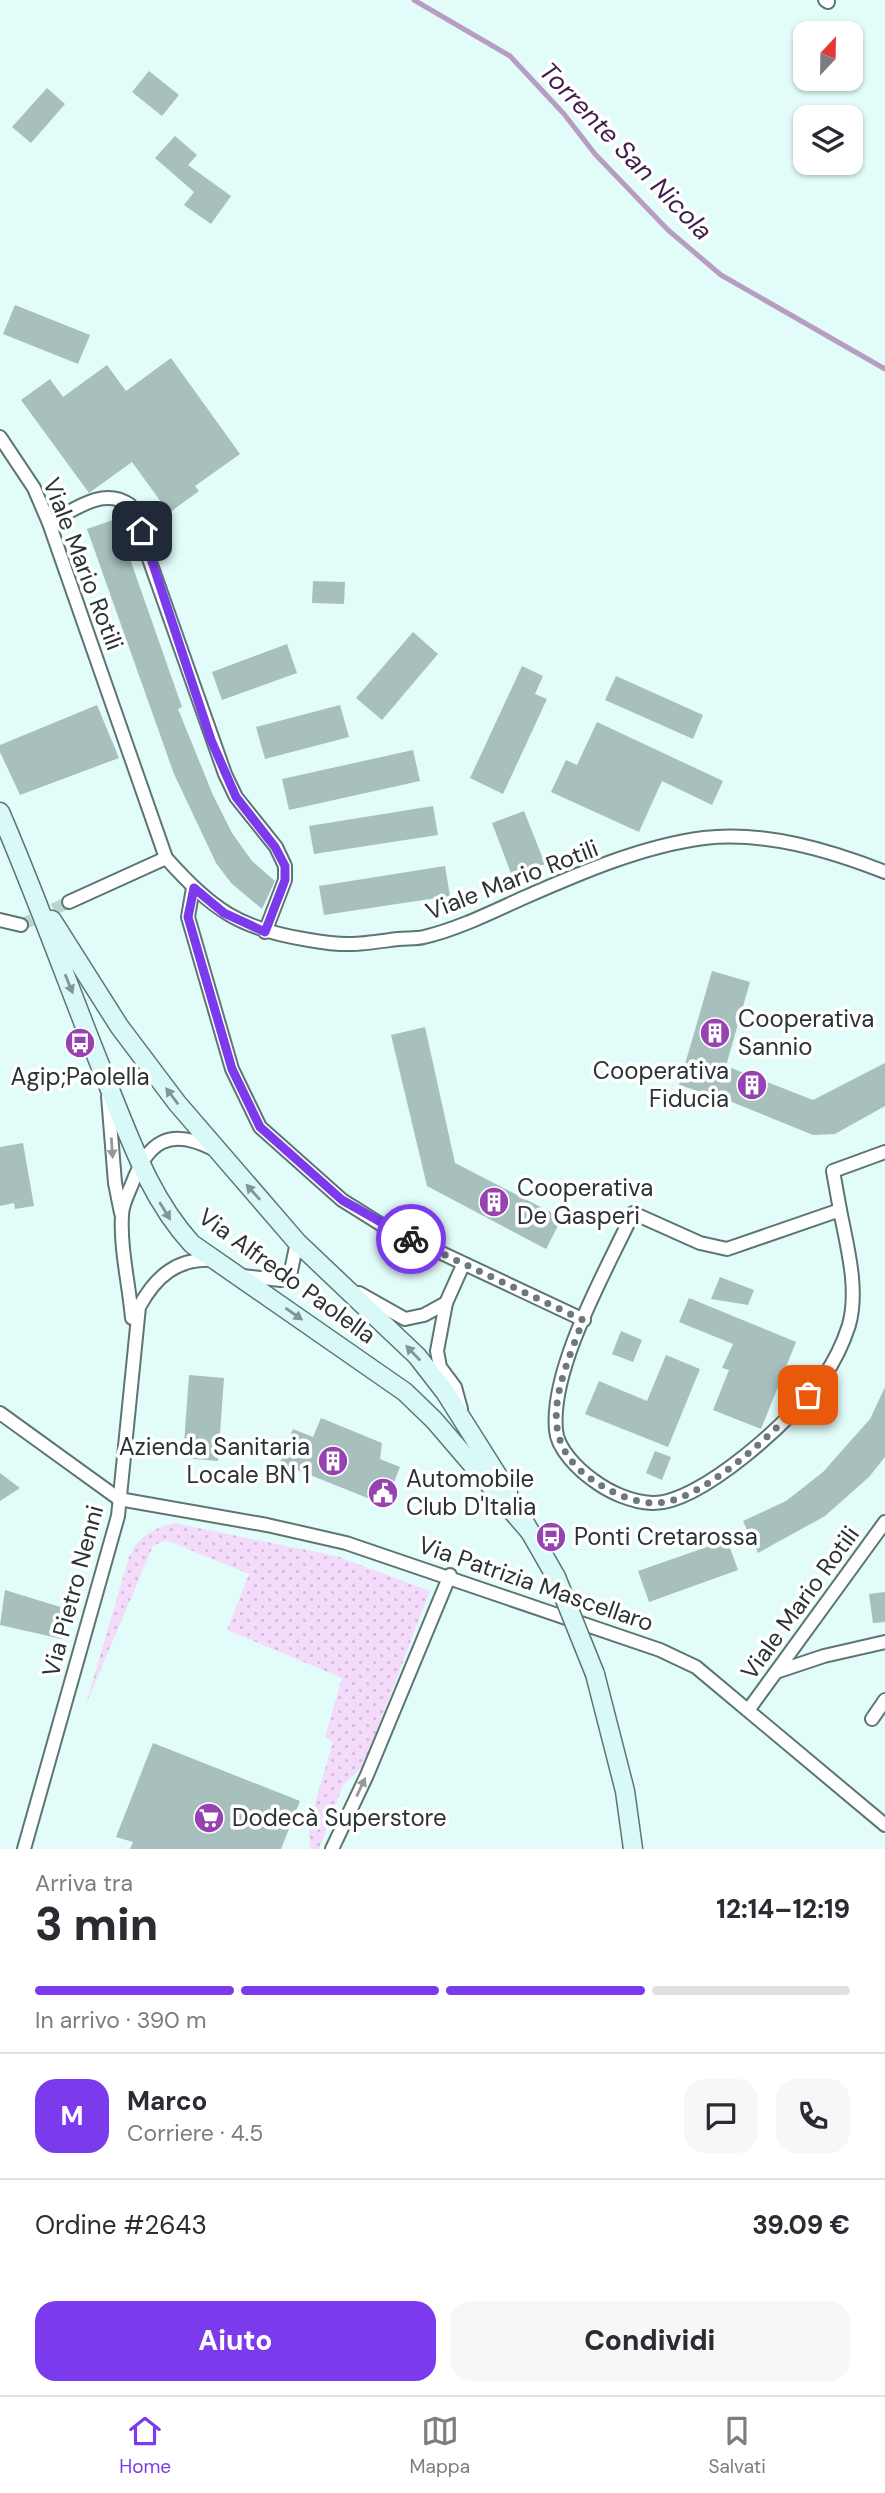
<!DOCTYPE html>
<html lang="it">
<head>
<meta charset="utf-8">
<style>
  :root { --surface:#fff; --page:#f7f7f7; --text:#2b2b33; --muted:#7c7c81; --line:#e1e1e2; --accent:#7c3aed }
  body { margin:0; font-family:"DM Sans",sans-serif; background:var(--page); color:var(--text); height:100vh; display:flex; flex-direction:column; font-size:26px; white-space:nowrap }
  * { box-sizing:border-box; margin:0 }
  p { font-size:23px; color:var(--muted) }
  .icon { flex:none; width:38px; height:38px; fill:none; stroke:currentColor; stroke-width:2; stroke-linecap:round; stroke-linejoin:round }
  .map { position:relative; height:1849px; overflow:hidden }
  .drawer { display:flex; flex-direction:column; background:var(--surface); flex:1 }
  .drawer>* { flex:none }
  .needle { width:46px; rotate:22deg }
  .fabs { position:absolute; left:793px; top:21px; display:grid; gap:14px }
  .fabs a { display:grid; place-items:center; width:70px; height:70px; border-radius:14px; background:var(--surface); box-shadow:0 2px 5px #0004; font-size:35px }
  .pin { position:absolute; display:grid; place-items:center; width:60px; height:60px; color:#fff; margin:-30px; border-radius:14px; box-shadow:0 4px 10px #0006 }
  .courier { position:absolute; display:grid; place-items:center; width:70px; height:70px; margin:-35px; border:5px solid #7c3aed; border-radius:50%; background:#fff; color:#222; box-shadow:0 2px 9px #0007 }
  .head em { font-style:normal; font-weight:800 }
  .head div { display:flex; flex-direction:column-reverse }
  .head { display:flex; align-items:center; justify-content:space-between; height:119px; padding:0 35px }
  h1 { font-size:46px; font-weight:800; line-height:52px }
  .bar { display:grid; grid-template-columns:repeat(4,1fr); gap:10px 7px; align-content:center; height:84px; padding:0 35px }
  .bar i { height:9px; border-radius:5px; background:var(--line) }
  .bar .active { background:var(--accent) }
  .bar p { grid-column:span 4 }
  .line { display:flex; align-items:center; gap:18px; padding:0 35px; border-top:2px solid var(--line) }
  .line div { flex:1 }
  .round { display:grid; place-items:center; flex:none; width:74px; height:74px; border-radius:21px; background:var(--page) }
  .cta { display:flex; gap:14px; margin-top:auto; padding:14px 35px }
  .cta a { flex:1; height:80px; border-radius:21px; background:var(--accent); color:#fff; font-size:28px; font-weight:800; line-height:80px; text-align:center }
  .cta a+a { background:var(--page); color:var(--text) }
  .tab-bar { display:flex; justify-content:space-around; align-items:center; height:98px; border-top:2px solid var(--line); background:var(--surface); font-size:19px; color:var(--muted) }
  .tab-bar a { display:grid; justify-items:center; gap:4px }
  .tab-bar .active { color:var(--accent) }
  .map>svg:first-child { display:block }
  .grass { fill:url(#grass-dots) }
  .lines { fill:none; stroke-linecap:round; stroke-linejoin:round }
  .stream { stroke:#b89dc1; stroke-width:5 }
  .building { fill:#a7c0be }
  .minor-tunnel { stroke:#bcd4d1; stroke-width:12; stroke-dasharray:12 6; stroke-linecap:butt }
  .minor-casing { stroke:#5d7573; stroke-width:16 }
  .secondary-casing { stroke:#5d7573; stroke-width:21 }
  .minor { stroke:#fff; stroke-width:12 }
  .secondary { stroke:#d8f9f7; stroke-width:18 }
  .secondary-bridge-casing { stroke:#5d7573; stroke-width:21; stroke-linecap:butt }
  .secondary-bridge { stroke:#d8f9f7; stroke-width:18 }
  .oneway { fill:#819695 }
  .oneway2 { fill:#949a99 }
  .done { stroke:#6a7a78; stroke-width:7; stroke-dasharray:0 12.6 }
  .route { stroke:#7c3aed; stroke-width:9 }
  .labels { text-anchor:middle; stroke-width:7; stroke-linejoin:round; paint-order:stroke }
  .street-label { font-size:24px; fill:#2a3433; stroke:#fff }
  .poi-label { font-size:24px; fill:#2a3433; stroke:#fff; text-anchor:start }
  .water-label { font-size:26px; font-style:italic; fill:#401d4b; stroke:#fff }
</style>
</head>
<body>
<div class="map">
<svg width="885" height="1849" viewBox="0 0 885 1849">
  <defs>
    <pattern id="grass-dots" width="8" height="8" patternUnits="userSpaceOnUse" patternTransform="scale(1.75)"><rect width="8" height="8" fill="#f4dbfc"/><path d="M2 2h.1M6 6h.1" fill="none" stroke="#d1bdd8" stroke-width="1.8" stroke-linecap="round"/></pattern>
  </defs>
  <rect width="100%" height="100%" fill="#e1fcf9"/>
  <path class="grass" d="M174 1523 336 1556 430 1591 363 1766 343 1785 319 1849H310L309 1831 314 1807 333 1742 325 1737 342 1678 227 1630 249 1574 166 1540 153 1546 86 1704 129 1557C139 1536 152 1529 174 1523Z"/>
  <g class="lines">
    <polyline class="stream" points="414,0 510,56 564,114 595,154 668,230 721,275 885,369"/>
  </g>
  <g class="building">
    <polygon points="149,71 179,95 162,116 132,92"/>
    <polygon points="47,88 65,104 31,143 12,127"/>
    <polygon points="175,136 197,155 188,165 231,196 211,224 184,205 194,192 155,158"/>
    <polygon points="15,305 90,335 78,364 3,334"/>
    <polygon points="171,358 240,454 195,486 199,491 169,513 132,462 89,493 21,400 50,379 63,397 107,365 126,391"/>
    <polygon points="116,519 182,707 178,709 213,795 232,833 252,861 275,881 262,909 231,883 216,863 174,774 87,529"/>
    <polygon points="313,581 345,582 344,604 312,603"/>
    <polygon points="413,632 438,654 382,720 356,698"/>
    <polygon points="287,644 297,673 222,700 212,672"/>
    <polygon points="522,666 543,676 535,694 547,699 503,794 470,778"/>
    <polygon points="616,676 703,715 693,739 605,700"/>
    <polygon points="97,705 119,758 20,795 0,752 0,745"/>
    <polygon points="340,705 349,737 265,759 256,727"/>
    <polygon points="597,722 723,781 712,805 662,781 639,832 551,792 566,760 577,765"/>
    <polygon points="413,750 420,781 289,810 282,779"/>
    <polygon points="433,806 438,835 314,854 309,826"/>
    <polygon points="524,811 545,864 512,876 492,823"/>
    <polygon points="445,866 450,896 324,915 319,886"/>
    <polygon points="712,971 750,982 726,1066 813,1100 885,1063 885,1106 835,1134 813,1135 727,1100 679,1085"/>
    <polygon points="425,1027 455,1163 562,1218 546,1249 427,1186 391,1035"/>
    <polygon points="23,1143 34,1206 15,1209 14,1203 0,1206 0,1147"/>
    <polygon points="720,1277 754,1290 748,1305 711,1299"/>
    <polygon points="689,1298 796,1342 761,1429 713,1410 729,1370 722,1368 733,1344 679,1322"/>
    <polygon points="621,1331 642,1340 633,1362 612,1354"/>
    <polygon points="666,1355 700,1369 668,1447 585,1414 599,1381 647,1401"/>
    <polygon points="189,1375 224,1378 218,1461 183,1458"/>
    <polygon points="885,1387 885,1457 869,1477 825,1516 758,1553 743,1521 786,1501 823,1472 870,1419"/>
    <polygon points="321,1418 382,1443 380,1459 400,1467 385,1505 280,1463 293,1429 313,1437"/>
    <polygon points="655,1451 671,1457 662,1480 646,1473"/>
    <polygon points="0,1473 20,1488 0,1501"/>
    <polygon points="727,1540 738,1570 649,1602 638,1571"/>
    <polygon points="5,1590 70,1610 62,1639 0,1625"/>
    <polygon points="885,1592 885,1622 873,1623 869,1594"/>
    <polygon points="153,1743 300,1801 281,1849 130,1849 133,1842 116,1837"/>
  </g>
  <g class="lines">
    <polyline class="minor-tunnel" points="21,925 69,902"/>
    <g class="minor-casing">
      <g id="minor">
        <polyline points="825,0 828,2"/>
        <path d="M0 437 34 488 49 523 166 858C213 910 239 929 309 940 348 947 360 944 398 939 407 938 416 939 424 937 458 929 492 912 523 898 580 873 642 846 704 838 765 831 829 850 885 872"/>
        <path d="M49 523C74 510 103 486 130 505L225 774 236 797 276 847 285 866V880L265 932"/>
        <polyline points="193,888 188,917 232,1069 260,1127 342,1200 382,1225 584,1320"/>
        <polyline points="69,902 166,858"/>
        <polyline points="0,920 21,925"/>
        <polyline points="108,1096 115,1183 121,1213"/>
        <path d="M840 1210C847 1246 859 1289 849 1325 843 1344 834 1362 823 1378 796 1416 700 1505 652 1503 631 1502 609 1492 593 1480 579 1470 557 1449 556 1430 550 1368 606 1271 633 1213L700 1243 727 1249Z"/>
        <polyline points="840,1210 833,1171 885,1152"/>
        <polyline points="242,1276 281,1280 291,1271 297,1242"/>
        <polyline points="359,1293 405,1319 424,1315 446,1303"/>
        <path d="M132 1318C129 1284 120 1248 122 1215 122 1205 128 1194 132 1184 148 1141 170 1127 213 1149"/>
        <polyline points="461,1409 455,1387 440,1367 437,1351 446,1303 463,1265"/>
        <polyline points="0,1413 119,1499 267,1525 346,1543 660,1650 696,1667 885,1825"/>
        <polyline points="776,1672 824,1656 885,1642"/>
        <polyline points="749,1709 885,1522"/>
        <polyline points="872,1719 885,1700"/>
        <path d="M24 1849 118 1516 139 1307C156 1276 177 1258 213 1260"/>
        <polyline points="332,1849 367,1775 450,1575"/>
      </g>
    </g>
    <g class="secondary-casing">
      <g id="secondary">
        <path d="M0 812C38 900 70 991 106 1080 130 1138 149 1197 192 1244L405 1392 434 1420 531 1533"/>
        <polyline points="52,920 119,1026 177,1103 297,1242 417,1356 445,1392 508,1492"/>
        <polyline points="525,1523 556,1577"/>
        <polyline points="595,1674 625,1791 633,1849"/>
      </g>
    </g>
    <use href="#minor" class="minor"/>
    <use href="#secondary" class="secondary"/>
    <g class="secondary-bridge-casing">
      <polyline id="secondary-bridge" points="556,1577 595,1674"/>
    </g>
    <use href="#secondary-bridge" class="secondary-bridge"/>
  </g>
  <defs><path id="oneway-solid" d="M-6-.8H1V-3.2L6.5 0L1 3.2V.8H-6Z" transform="scale(1.75)"/></defs>
  <g class="oneway">
    <use href="#oneway-solid" transform="translate(69 984) rotate(68)"/>
    <use href="#oneway-solid" transform="translate(172 1096) rotate(-127)"/>
    <use href="#oneway-solid" transform="translate(253 1192) rotate(-132)"/>
    <use href="#oneway-solid" transform="translate(165 1211) rotate(58)"/>
    <use href="#oneway-solid" transform="translate(294 1314) rotate(35)"/>
    <use href="#oneway-solid" transform="translate(413 1353) rotate(-134)"/>
  </g>
  <g class="oneway2">
    <use href="#oneway-solid" transform="translate(112 1148) rotate(86)"/>
    <use href="#oneway-solid" transform="translate(361 1787) rotate(-65)"/>
  </g>
  <g class="lines">
    <path class="done" d="M411 1239 583 1320C560 1383 528 1445 604 1487 623 1498 647 1507 670 1501 715 1489 777 1430 808 1395"/>
    <polyline class="route" points="142,531 211,740 236,797 275,847 285,866 285,880 265,932 224,913 194,888 188,917 232,1069 260,1127 342,1200 411,1239"/>
  </g>
  <defs>
    <g id="building-disc" transform="scale(1.575)"><circle r="9.5" fill="#9642b1" stroke="#fff"/><path d="M-4-6H4V6H1V3H-1V6H-4ZM-2.5-4.3h1.7v1.8h-1.7ZM.8-4.3h1.7v1.8H.8ZM-2.5-1h1.7V.8h-1.7ZM.8-1h1.7V.8H.8Z" fill="#fff"/></g>
    <g id="bus-disc" transform="scale(1.575)"><circle r="9.5" fill="#9642b1" stroke="#fff"/><path d="M-5-6H5V4H4V6H2V4H-2V6H-4V4H-5ZM-3.5-4V0h7V-4ZM-3.5 1.2v1.5H-2V1.2ZM2 1.2v1.5H3.5V1.2Z" fill="#fff"/></g>
    <g id="civic-disc" transform="scale(1.575)"><circle r="9.5" fill="#9642b1" stroke="#fff"/><path d="M-.6-6.5H3V-4.5H.6V-3L4-1V1h2V6H-6V1h2V-1L-.6-3ZM-1.2 2.5V6h2.4V2.5Z" fill="#fff"/></g>
    <g id="supermarket-disc" transform="scale(1.575)"><circle r="9.5" fill="#9642b1" stroke="#fff"/><path d="M-6-5.5h2.5l.6 2H6L4.5 2H-2.5L-4.4-4H-6ZM-1.5 3.2a1.3 1.3 0 1 0 .1 0ZM3 3.2a1.3 1.3 0 1 0 .1 0Z" fill="#fff"/></g>
  </defs>
  <g fill-rule="evenodd">
    <use href="#building-disc" x="715" y="1033"/>
    <use href="#bus-disc" x="80" y="1043"/>
    <use href="#building-disc" x="752" y="1085"/>
    <use href="#building-disc" x="494" y="1202"/>
    <use href="#building-disc" x="333" y="1461"/>
    <use href="#civic-disc" x="383" y="1493"/>
    <use href="#bus-disc" x="551" y="1537"/>
    <use href="#supermarket-disc" x="209" y="1818"/>
  </g>
  <g class="labels">
    <g class="street-label">
      <text transform="translate(83 564) rotate(69)" y="8">Viale Mario Rotili</text>
      <text transform="translate(512 880) rotate(-21)" y="8">Viale Mario Rotili</text>
      <text transform="translate(287 1276) rotate(36)" y="8">Via Alfredo Paolella</text>
      <text transform="translate(536 1584) rotate(19)" y="8">Via Patrizia Mascellaro</text>
      <text transform="translate(73 1591) rotate(-75)" y="8">Via Pietro Nenni</text>
      <text transform="translate(800 1603) rotate(-54)" y="8">Viale Mario Rotili</text>
    </g>
    <g class="poi-label">
      <text x="738" y="1027">Cooperativa<tspan x="738" dy="28">Sannio</tspan></text>
      <text x="729" y="1079" text-anchor="end">Cooperativa<tspan x="729" dy="28">Fiducia</tspan></text>
      <text x="80" y="1085" text-anchor="middle">Agip;Paolella</text>
      <text x="517" y="1196">Cooperativa<tspan x="517" dy="28">De Gasperi</tspan></text>
      <text x="310" y="1455" text-anchor="end">Azienda Sanitaria<tspan x="310" dy="28">Locale BN 1</tspan></text>
      <text x="406" y="1487">Automobile<tspan x="406" dy="28">Club D'Italia</tspan></text>
      <text x="574" y="1545">Ponti Cretarossa</text>
      <text x="232" y="1826">Dodecà Superstore</text>
    </g>
    <g class="water-label">
      <text transform="translate(626 151) rotate(46)" y="9">Torrente San Nicola</text>
    </g>
  </g>
</svg>
<div class="fabs">
<a><svg class="needle" viewBox="-14 -14 28 28"><path d="M0-13l5 13h-10z" fill="#e53935"/><path d="M0 13l5-13h-10z" fill="#7c7c81"/></svg></a>
<a><svg class="icon" aria-label="layers" viewBox="0 0 24 24"><path d="M12 4l9 5-9 5-9-5zM3 14l9 5 9-5"/></svg></a>
</div>
<div class="pin" style="left:808px;top:1395px;background:#ea580c"><svg class="icon" aria-label="bag" viewBox="0 0 24 24"><path d="M5 8h14l-1 12H6zM9 8a3 3 0 0 1 6 0"/></svg></div>
<div class="pin" style="left:142px;top:531px;background:#1f2937"><svg class="icon" aria-label="home" viewBox="0 0 24 24"><path d="M3 11l9-7 9 7M6 9v11h12V9"/></svg></div>
<div class="courier" style="left:411px;top:1239px"><svg class="icon" aria-label="bike" viewBox="0 0 24 24"><circle cx="6" cy="16" r="4"/><circle cx="18" cy="16" r="4"/><path d="M6 16l4-8h5l3 8M10 8l3 8H6M13 5h3"/></svg></div>
</div>
<section class="drawer">
<div class="head"><div><h1>3 min</h1><p>Arriva tra</p></div><em>12:14–12:19</em></div>
<div class="bar"><i class="active"></i><i class="active"></i><i class="active"></i><i></i><p>In arrivo · 390 m</p></div>
<div class="line" style="height:126px"><b class="round" style="background:var(--accent);color:#fff">M</b><div><b>Marco</b><p>Corriere · 4.5</p></div><a class="round"><svg class="icon" aria-label="chat" viewBox="0 0 24 24"><path d="M4 5h16v11H9l-5 4z"/></svg></a><a class="round"><svg class="icon" aria-label="phone" viewBox="0 0 24 24"><path d="M5 4h4l2 5-3 2q2 4 5 5l2-3 5 2v4C11 20 4 13 5 4z"/></svg></a></div>
<div class="line" style="height:91px"><div>Ordine #2643</div><b>39.09 €</b></div>
<div class="cta"><a>Aiuto</a><a>Condividi</a></div>
</section>
<nav class="tab-bar">
<a class="active"><svg class="icon" aria-label="home" viewBox="0 0 24 24"><path d="M3 11l9-7 9 7M6 9v11h12V9"/></svg>Home</a>
<a><svg class="icon" aria-label="map" viewBox="0 0 24 24"><path d="M3 6l6-2 6 2 6-2v14l-6 2-6-2-6 2zM9 4v14M15 6v14"/></svg>Mappa</a>
<a><svg class="icon" aria-label="saved" viewBox="0 0 24 24"><path d="M7 4h10v16l-5-4-5 4z"/></svg>Salvati</a>
</nav>
</body>
</html>
